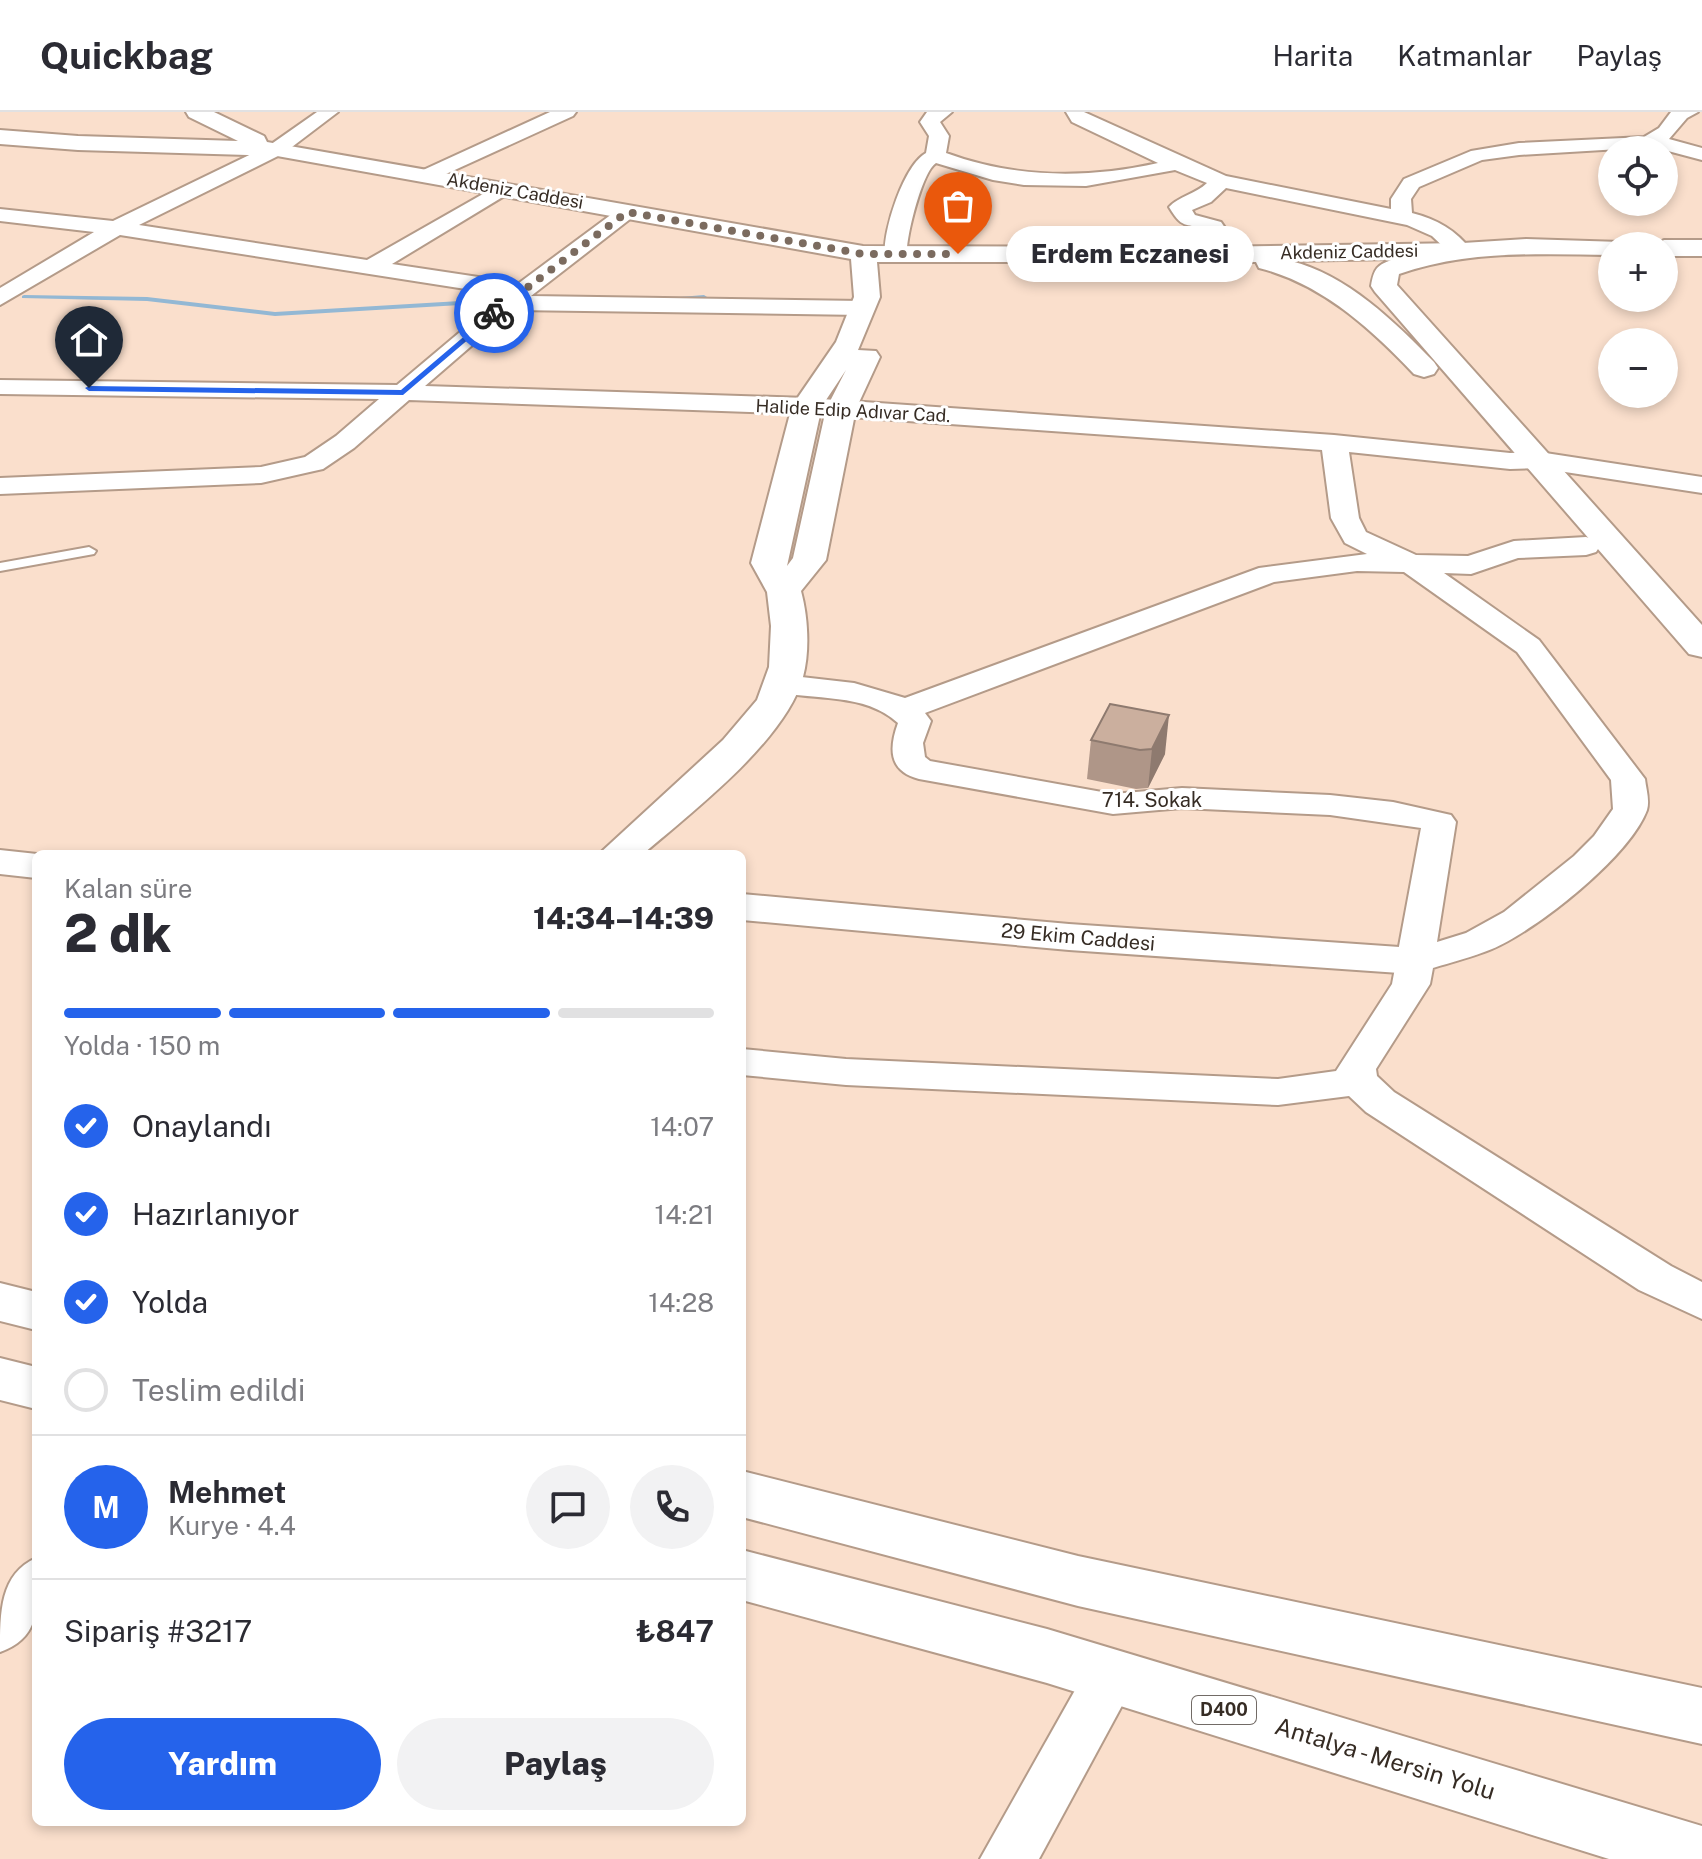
<!DOCTYPE html>
<html lang="tr">
<head>
<meta charset="utf-8">
<style>
  :root { --surface:#fff; --page:#f2f2f3; --text:#2b2b33; --muted:#7c7c81; --line:#e1e1e2; --accent:#2563eb }
  body { margin:0; font-family:"Public Sans",sans-serif; background:var(--page); color:var(--text); height:100vh; display:flex; flex-direction:column; font-size:30px; white-space:nowrap }
  * { box-sizing:border-box; margin:0 }
  p { font-size:26px; color:var(--muted) }
  .icon { flex:none; width:44px; height:44px; fill:none; stroke:currentColor; stroke-width:2; stroke-linecap:round; stroke-linejoin:round }
  .map { position:relative; flex:1; overflow:hidden }
  .side { position:absolute; left:32px; top:738px; width:714px; height:976px; display:flex; flex-direction:column; background:var(--surface); border-radius:12px; box-shadow:0 4px 12px #0003 }
  .side>* { flex:none }
  .controls { position:absolute; left:1598px; top:24px; display:grid; gap:16px }
  .controls a { display:grid; place-items:center; width:80px; height:80px; border-radius:50%; background:var(--surface); box-shadow:0 4px 12px #0003; font-size:40px }
  .pin { position:absolute; display:grid; place-items:center; width:68px; height:68px; color:#fff; margin:-82px -34px; border-radius:50% 50% 50% 0; rotate:-45deg; box-shadow:0 0 8px #0007 }
  .pin .icon { rotate:45deg }
  .courier { position:absolute; display:grid; place-items:center; width:80px; height:80px; margin:-40px; border:6px solid #2563eb; border-radius:50%; background:#fff; color:#222; box-shadow:0 2px 10px #0007 }
  .bubble { position:absolute; height:56px; border-radius:28px; background:var(--surface); box-shadow:0 4px 12px #0003; font-size:26px; font-weight:800; line-height:56px; text-align:center }
  .head em { font-style:normal; font-weight:800 }
  .head div { display:flex; flex-direction:column-reverse }
  .head { display:flex; align-items:center; justify-content:space-between; height:136px; padding:0 32px }
  h1 { font-size:52px; font-weight:800; line-height:60px }
  .bar { display:grid; grid-template-columns:repeat(4,1fr); gap:12px 8px; align-content:center; height:96px; padding:0 32px }
  .bar i { height:10px; border-radius:6px; background:var(--line) }
  .bar .on { background:var(--accent) }
  .bar p { grid-column:span 4 }
  .line { display:flex; align-items:center; gap:20px; padding:0 32px; border-top:2px solid var(--line) }
  .line div { flex:1 }
  .round { display:grid; place-items:center; flex:none; width:84px; height:84px; border-radius:42px; background:var(--page) }
  ol { padding:0 32px; list-style:none }
  li { display:flex; align-items:center; gap:24px; height:88px }
  li p { margin-inline-start:auto }
  li .icon { padding:8px; border-radius:50%; background:var(--accent); color:#fff; stroke-width:4 }
  li:last-child { color:var(--muted) }
  li i { width:44px; height:44px; border:4px solid var(--line); border-radius:50% }
  .cta { display:flex; gap:16px; margin-top:auto; padding:16px 32px }
  .cta a { flex:1; height:92px; border-radius:48px; background:var(--accent); color:#fff; font-size:32px; font-weight:800; line-height:92px; text-align:center }
  .cta a+a { background:var(--page); color:var(--text) }
  header { display:flex; align-items:center; gap:48px; box-sizing:border-box; height:112px; padding:0 40px; background:var(--surface); border-bottom:2px solid var(--line) }
  header strong { font-size:38px }
  nav { display:flex; gap:44px; margin-inline-start:auto; font-size:28px }
  .map>svg:first-child { display:block }
  .lines { fill:none; stroke-linecap:round; stroke-linejoin:round }
  .stream { fill:#93b8d4; fill-rule:evenodd }
  .lane-casing { stroke:#b49b89; stroke-width:4 }
  .street-casing { stroke:#b49b89; stroke-width:4 }
  .secondary-casing { stroke:#b49b89; stroke-width:4 }
  .highway-casing { stroke:#b49b89; stroke-width:4 }
  .lane { fill:#fff; fill-rule:evenodd }
  .street { fill:#fff; fill-rule:evenodd }
  .secondary { fill:#fff; fill-rule:evenodd }
  .highway { fill:#fff; fill-rule:evenodd }
  .wall { fill:#af9688 }
  .shaded-wall { fill:#8e7a6f }
  .building { fill:#cbaf9e; stroke:#8e7a6f; stroke-width:2 }
  .route { fill:#2563eb }
  .done { stroke:#7b6b5f; stroke-width:8; stroke-dasharray:0 14.4 }
  .labels { text-anchor:middle; stroke-width:6; stroke-linejoin:round; paint-order:stroke }
  .far-street-label { font-size:18px; fill:#362c24; stroke:#fff }
  .shield { fill:#fff; stroke:#726b66; stroke-width:2 }
  .shield-label { font-size:18px; font-weight:bold; fill:#362c24 }
  .street-label { font-size:20px; fill:#362c24; stroke:#fff }
  .near-street-label { font-size:24px; fill:#362c24; stroke:#fff }
</style>
</head>
<body>
<header>
<strong>Quickbag</strong>
<nav><a>Harita</a><a>Katmanlar</a><a>Paylaş</a></nav>
</header>
<div class="map">
<svg width="1702" height="1747" viewBox="0 0 1702 1747">
  <rect width="100%" height="100%" fill="#fadfcc"/>
  <g class="lines">
    <g class="stream">
      <polygon points="24,183 147,185 275,200 477,188 480,190 477,192 275,204 147,189 22,186 22,184"/>
      <polygon points="704,183 707,185 706,186 680,189 677,187 680,185"/>
    </g>
    <g class="lane-casing">
      <polygon id="lane" points="89,435 96,439 94,442 0,459 0,451"/>
    </g>
    <g class="street-casing">
      <g id="street">
        <path d="M317 0H338L284 41 139 113 367 148 504 70 514 76 511 80 392 152 519 171 620 96 627 94 638 100 634 104 531 184 862 189 870 191 874 196 870 201 862 203 513 198 425 274 807 286 1334 323 1510 341 1539 340 1702 365V381L1539 356 1510 357 1349 340 1359 406 1366 420 1416 443 1468 444 1514 429 1586 425 1596 428 1600 434 1596 440 1586 443 1518 446 1471 462 1444 461 1539 528 1645 667C1646 677 1650 688 1647 698 1630 744 1537 818 1492 837 1473 845 1452 850 1433 856L1430 872 1376 957 1377 964 1394 980 1671 1154 1702 1170V1207L1639 1178 1366 1000 1349 984 1278 993 846 973 742 963V937L846 947 1278 967 1336 959 1392 872 1421 716 1330 703 1182 696 1113 702 919 667C888 659 889 636 898 611 865 580 813 589 773 579L768 572 773 565 784 563 854 571 905 586 1259 456 1367 442 1345 431 1331 406 1322 338 807 302 409 288 354 336 323 357 314 359 261 371 0 382V366L261 355 305 345 336 324 379 287 0 282V268L397 273 504 183 120 123 0 193V176L94 120 0 109V97L113 109 270 33ZM1357 459 1404 460 1517 540 1611 668 1613 697 1594 724 1574 744 1504 800 1466 821 1437 830 1456 710 1451 703 1393 690 1330 683 1182 676 1113 682 930 649 925 645 923 631 931 609 925 601 1274 470Z"/>
        <polygon points="550,0 576,0 573,4 435,67 421,67 418,63 421,59"/>
        <path d="M927 0H952L940 10 949 24 946 41C1014 66 1087 67 1158 51L1072 10 1066 0H1084L1226 64 1391 97V87L1404 67 1471 39 1519 31 1644 25 1659 16 1671 0H1698L1687 6 1669 27 1702 36V48L1653 35 1519 43 1482 48 1419 75 1411 87 1412 101C1436 107 1456 118 1471 138L1460 145 1452 143 1432 124 1407 113 1226 76 1211 90 1192 98 1195 103 1221 110 1243 142 1232 149 1224 147C1219 139 1213 125 1205 120 1187 107 1185 122 1169 95 1179 84 1196 82 1207 71L1175 58 1086 74 1024 73 993 68 936 51C922 60 906 125 907 142L896 149 885 142C883 118 904 53 926 41L929 24 920 10Z"/>
        <path d="M36 1446C36 1486 46 1524 0 1540 0 1500 0 1462 36 1446Z"/>
        <polygon points="1111,1541 1130,1548 1138,1564 1039,1747 980,1747 1092,1548"/>
      </g>
    </g>
    <g class="secondary-casing">
      <g id="secondary">
        <path d="M186 0H214L264 24 267 30 863 134 1206 135 1463 131 1526 127 1621 130 1624 134H1612V143C1540 142 1468 138 1399 162L1397 173 1702 513V545L1689 542 1375 180 1371 174C1374 156 1377 153 1394 147L1291 149C1347 163 1395 210 1434 250L1438 256 1434 262 1424 265 1414 262C1370 216 1322 172 1259 156L1256 150H877L880 185 858 238 876 239 880 245 856 297 826 448 801 479C808 505 810 539 803 565 786 628 692 700 643 742H599L723 628 757 588 769 555 771 514 767 480 751 451 792 294 836 230 854 185 851 147 277 44 78 38 0 32V18L78 24 238 29 189 5ZM846 258 826 297 793 446 787 454 822 294Z"/>
        <polygon points="1664,128 1702,128 1702,144 1664,144 1664,134 1653,134"/>
        <polygon points="0,738 37,742 36,766 0,762"/>
        <polygon points="742,782 1069,812 1414,836 1429,839 1436,849 1429,859 1414,862 1069,838 742,808"/>
      </g>
    </g>
    <g class="highway-casing">
      <g id="highway">
        <polygon points="0,1171 36,1180 36,1218 0,1209"/>
        <polygon points="0,1246 36,1255 36,1297 0,1288"/>
        <polygon points="742,1359 1078,1444 1702,1576 1702,1632 1078,1494 742,1405"/>
        <polygon points="742,1438 1047,1517 1702,1714 1702,1747 1609,1747 1047,1571 742,1488"/>
      </g>
    </g>
    <use href="#lane" class="lane"/>
    <use href="#street" class="street"/>
    <use href="#secondary" class="secondary"/>
    <use href="#highway" class="highway"/>
  </g>
  <polygon class="wall" points="1110,592 1165,642 1148,676 1136,677 1087,667 1091,628"/>
  <polygon class="shaded-wall" points="1169,603 1165,642 1148,676 1152,637"/>
  <polygon class="building" points="1110,592 1169,603 1152,637 1140,638 1091,628"/>
  <polygon class="route" points="494,199 497,203 403,283 89,279 85,276 89,274 401,278"/>
  <g class="lines">
    <polyline class="done" points="494,201 627,100 863,142 958,142"/>
  </g>
  <g class="labels">
    <g class="far-street-label">
      <text transform="translate(515 79) rotate(10)" y="6">Akdeniz Caddesi</text>
      <text transform="translate(1349 140) rotate(-1)" y="6">Akdeniz Caddesi</text>
      <text transform="translate(853 299) rotate(3)" y="6">Halide Edip Adıvar Cad.</text>
    </g>
    <rect class="shield" x="1192" y="1584" width="64" height="28" rx="6"/>
    <g class="shield-label">
      <text x="1224" y="1604">D400</text>
    </g>
    <g class="street-label">
      <text x="1152" y="695">714. Sokak</text>
      <text transform="translate(1078 825) rotate(5)" y="7">29 Ekim Caddesi</text>
    </g>
    <g class="near-street-label">
      <text transform="translate(1385 1647) rotate(17)" y="8">Antalya - Mersin Yolu</text>
    </g>
  </g>
</svg>
<div class="controls">
<a><svg class="icon" aria-label="locate" viewBox="0 0 24 24"><circle cx="12" cy="12" r="6"/><path d="M12 2v4M12 18v4M2 12h4M18 12h4"/></svg></a>
<a>+</a>
<a>−</a>
</div>
<div class="pin" style="left:958px;top:142px;background:#ea580c"><svg class="icon" aria-label="bag" viewBox="0 0 24 24"><path d="M5 8h14l-1 12H6zM9 8a3 3 0 0 1 6 0"/></svg></div>
<div class="pin" style="left:89px;top:276px;background:#1f2937"><svg class="icon" aria-label="home" viewBox="0 0 24 24"><path d="M3 11l9-7 9 7M6 9v11h12V9"/></svg></div>
<div class="courier" style="left:494px;top:201px"><svg class="icon" aria-label="bike" viewBox="0 0 24 24"><circle cx="6" cy="16" r="4"/><circle cx="18" cy="16" r="4"/><path d="M6 16l4-8h5l3 8M10 8l3 8H6M13 5h3"/></svg></div>
<div class="bubble" style="left:1006px;top:114px;width:248px">Erdem Eczanesi</div>
<section class="side">
<div class="head"><div><h1>2 dk</h1><p>Kalan süre</p></div><em>14:34–14:39</em></div>
<div class="bar"><i class="on"></i><i class="on"></i><i class="on"></i><i></i><p>Yolda · 150 m</p></div>
<ol>
<li><svg class="icon" aria-label="check" viewBox="0 0 24 24"><path d="M5 12l5 5 9-10"/></svg>Onaylandı<p>14:07</p></li>
<li><svg class="icon" aria-label="check" viewBox="0 0 24 24"><path d="M5 12l5 5 9-10"/></svg>Hazırlanıyor<p>14:21</p></li>
<li><svg class="icon" aria-label="check" viewBox="0 0 24 24"><path d="M5 12l5 5 9-10"/></svg>Yolda<p>14:28</p></li>
<li><i></i>Teslim edildi</li>
</ol>
<div class="line" style="height:144px"><b class="round" style="background:var(--accent);color:#fff">M</b><div><b>Mehmet</b><p>Kurye · 4.4</p></div><a class="round"><svg class="icon" aria-label="chat" viewBox="0 0 24 24"><path d="M4 5h16v11H9l-5 4z"/></svg></a><a class="round"><svg class="icon" aria-label="phone" viewBox="0 0 24 24"><path d="M5 4h4l2 5-3 2q2 4 5 5l2-3 5 2v4C11 20 4 13 5 4z"/></svg></a></div>
<div class="line" style="height:104px"><div>Sipariş #3217</div><b>₺847</b></div>
<div class="cta"><a>Yardım</a><a>Paylaş</a></div>
</section>
</div>
</body>
</html>
